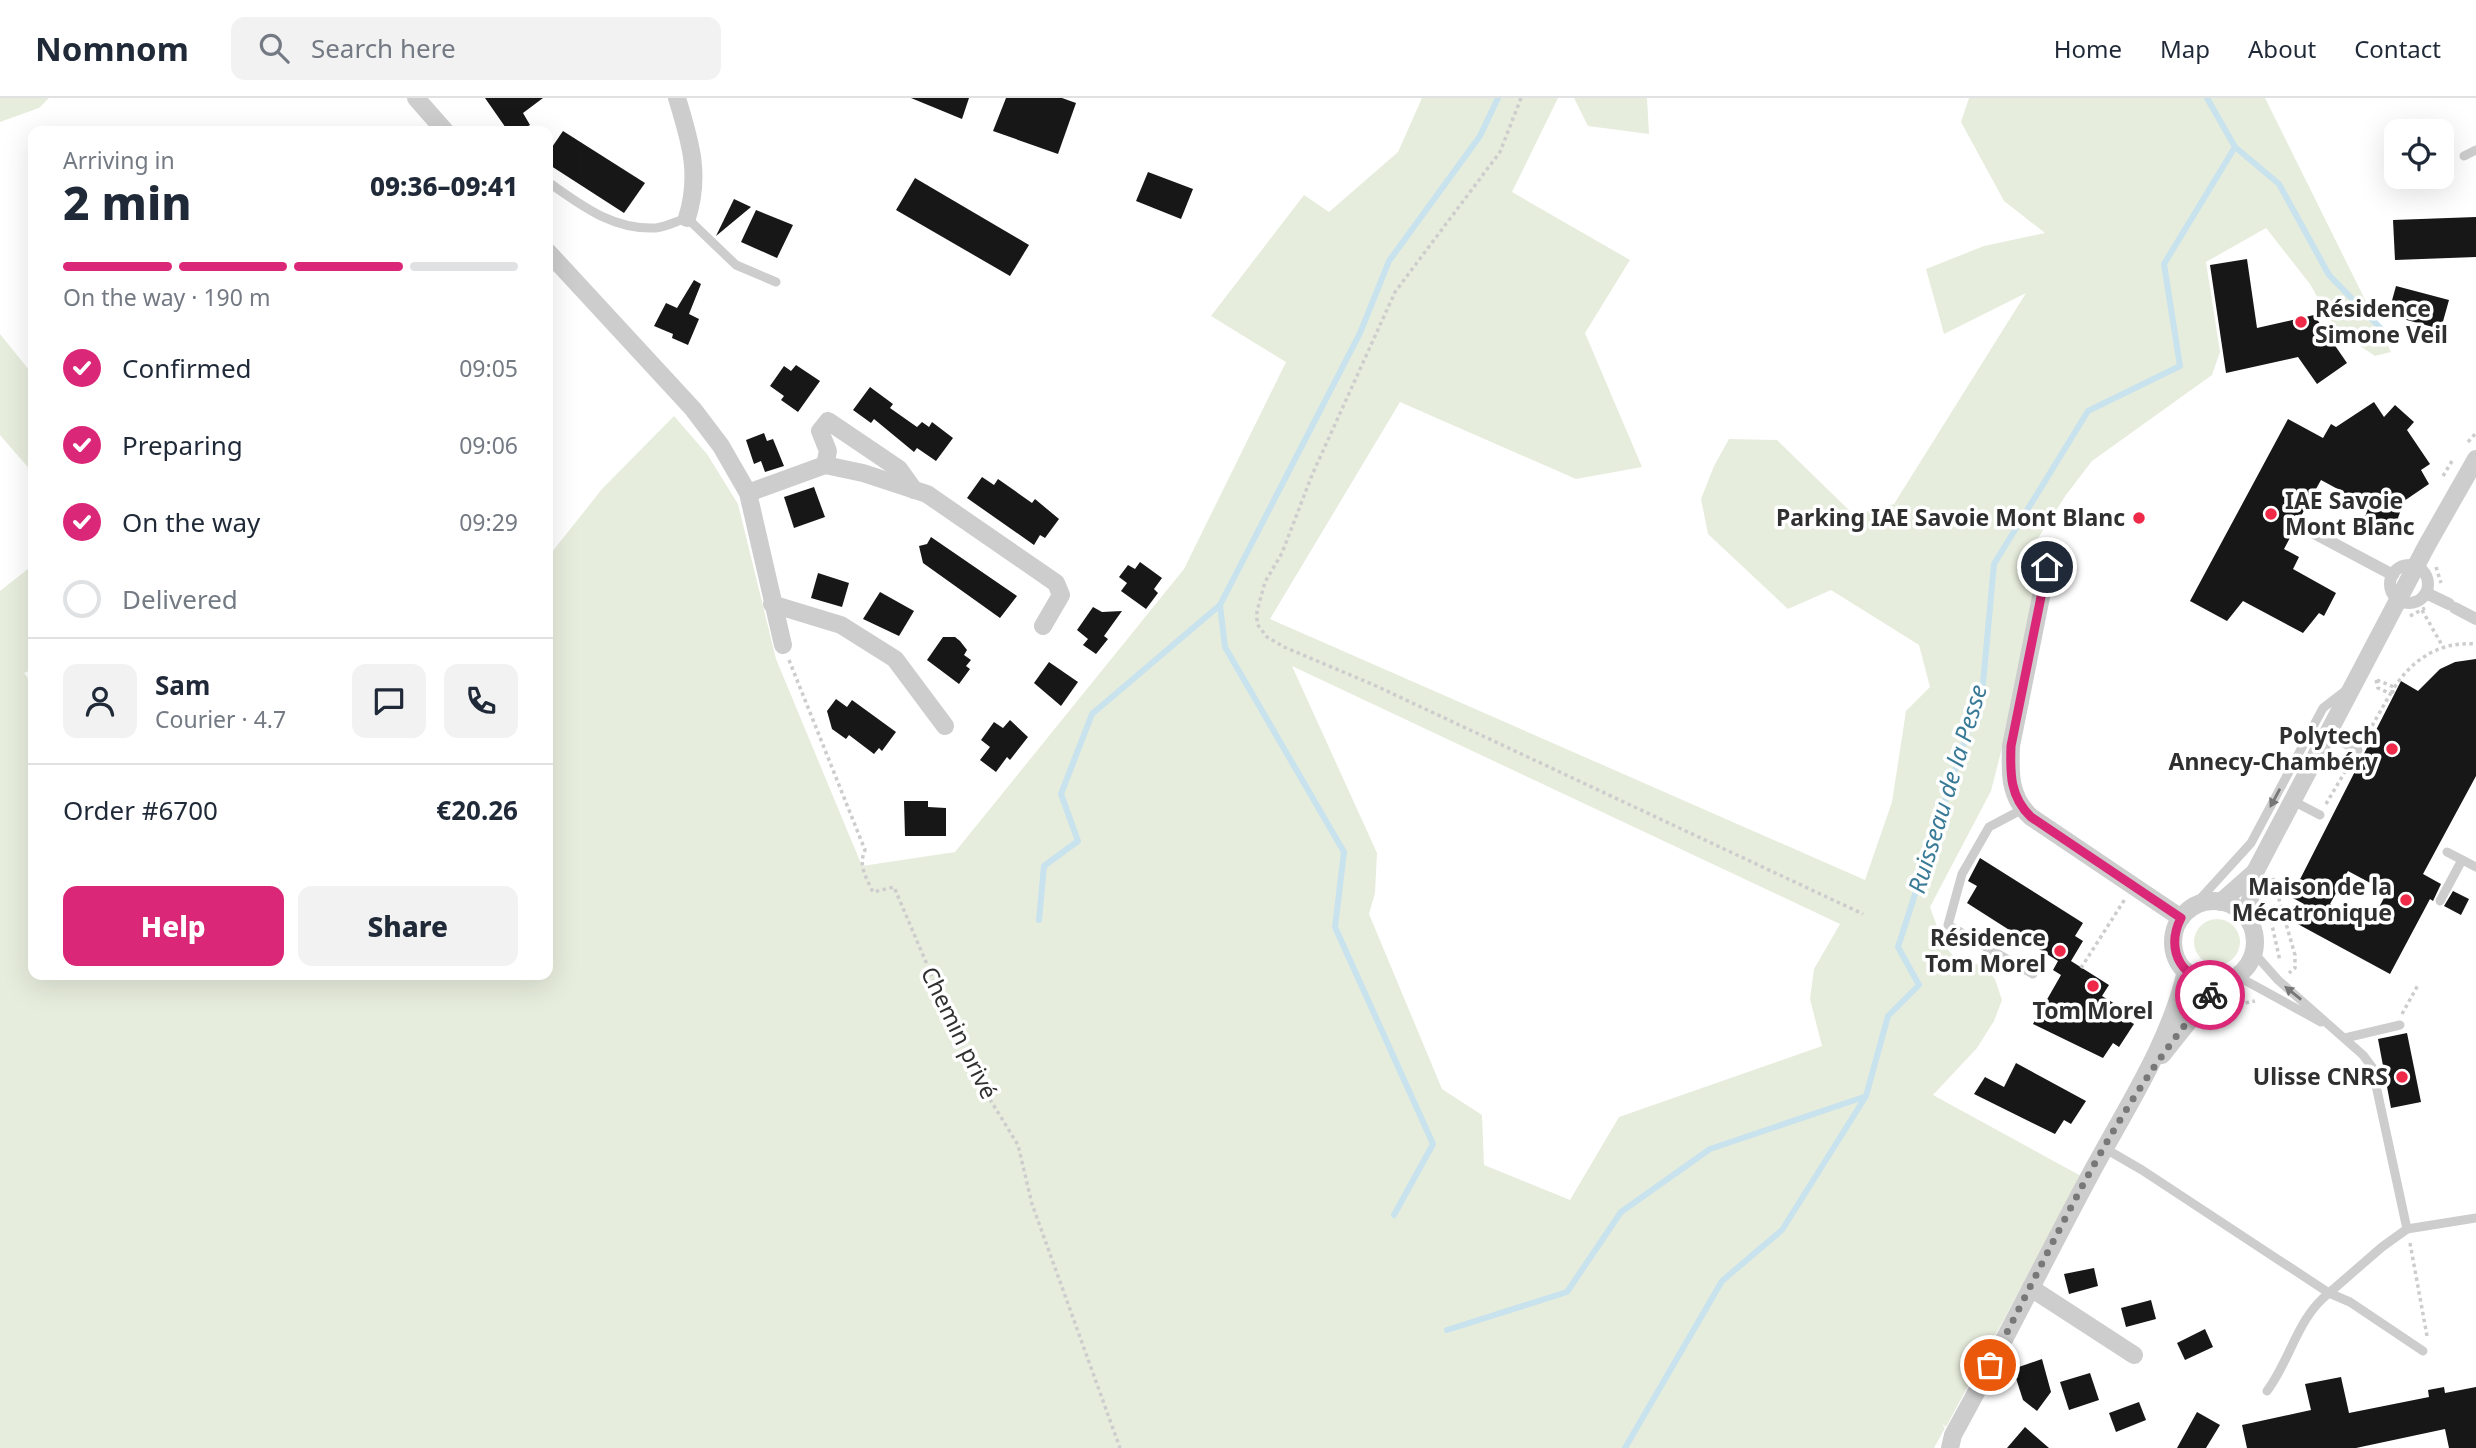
<!DOCTYPE html>
<html lang="en">
<head>
<meta charset="utf-8">
<style>
  :root { --surface:#fff; --page:#f2f2f3; --text:#1f2937; --muted:#747a83; --line:#e0e1e3; --accent:#db2777 }
  body { margin:0; font-family:"Noto Sans",sans-serif; background:var(--page); color:var(--text); height:100vh; display:flex; flex-direction:column; font-size:26px; white-space:nowrap }
  * { box-sizing:border-box; margin:0 }
  p { font-size:23px; color:var(--muted) }
  .icon { flex:none; width:38px; height:38px; fill:none; stroke:currentColor; stroke-width:2; stroke-linecap:round; stroke-linejoin:round }
  .map { position:relative; flex:1; overflow:hidden }
  .sheet { position:absolute; left:28px; top:28px; width:525px; height:854px; display:flex; flex-direction:column; background:var(--surface); border-radius:14px; box-shadow:0 7px 28px #0002 }
  .sheet>* { flex:none }
  .tools { position:absolute; left:2384px; top:21px; display:grid; gap:14px }
  .tools a { display:grid; place-items:center; width:70px; height:70px; border-radius:14px; background:var(--surface); box-shadow:0 7px 28px #0002; font-size:35px }
  .pin { position:absolute; display:grid; place-items:center; width:60px; height:60px; color:#fff; margin:-30px; border:4px solid #fff; border-radius:50%; box-shadow:0 2px 7px #0007 }
  .courier { position:absolute; display:grid; place-items:center; width:70px; height:70px; margin:-35px; border:5px solid #db2777; border-radius:50%; background:#fff; color:#222; box-shadow:0 2px 9px #0007 }
  .head em { font-style:normal; font-weight:800 }
  .head div { display:flex; flex-direction:column-reverse }
  .head { display:flex; align-items:center; justify-content:space-between; height:119px; padding:0 35px }
  h1 { font-size:46px; font-weight:800; line-height:52px }
  .bar { display:grid; grid-template-columns:repeat(4,1fr); gap:10px 7px; align-content:center; height:84px; padding:0 35px }
  .bar i { height:9px; border-radius:5px; background:var(--line) }
  .bar .selected { background:var(--accent) }
  .bar p { grid-column:span 4 }
  .line { display:flex; align-items:center; gap:18px; padding:0 35px; border-top:2px solid var(--line) }
  .line div { flex:1 }
  .round { display:grid; place-items:center; flex:none; width:74px; height:74px; border-radius:14px; background:var(--page) }
  ol { padding:0 35px; list-style:none }
  li { display:flex; align-items:center; gap:21px; height:77px }
  li p { margin-inline-start:auto }
  li .icon { padding:7px; border-radius:50%; background:var(--accent); color:#fff; stroke-width:4 }
  li:last-child { color:var(--muted) }
  li i { width:38px; height:38px; border:4px solid var(--line); border-radius:50% }
  .cta { display:flex; gap:14px; margin-top:auto; padding:14px 35px }
  .cta a { flex:1; height:80px; border-radius:14px; background:var(--accent); color:#fff; font-size:28px; font-weight:800; line-height:80px; text-align:center }
  .cta a+a { background:var(--page); color:var(--text) }
  header { display:flex; align-items:center; gap:42px; box-sizing:border-box; height:98px; padding:0 35px; background:var(--surface); border-bottom:2px solid var(--line) }
  header strong { font-size:33px }
  nav { display:flex; gap:38px; margin-inline-start:auto; font-size:24px }
  .search { width:490px; height:63px; background:var(--page); display:flex; align-items:center; gap:18px; box-sizing:border-box; padding:0 24px; border-radius:14px; color:var(--muted); font-size:26px }
  .map>svg:first-child { display:block }
  .green { fill:#e7eddd; fill-rule:evenodd }
  .lines { fill:none; stroke-linecap:round; stroke-linejoin:round }
  .stream { stroke:#c8e2ee; stroke-width:6 }
  .building { fill:#171717; fill-rule:evenodd }
  .path { stroke:#cdcdcd; stroke-width:3.5; stroke-dasharray:3.5 3.5; stroke-linecap:butt }
  .service { stroke:#cdcdcd; stroke-width:9 }
  .pedestrian { stroke:#cdcdcd; stroke-width:12 }
  .minor { stroke:#cdcdcd; stroke-width:18 }
  .oneway { fill:#777 }
  .done { stroke:#787878; stroke-width:7; stroke-dasharray:0 12.6 }
  .route { stroke:#db2777; stroke-width:9 }
  .poi-dot { fill:#ef2a48; stroke:#fff; stroke-width:2.5 }
  .labels { text-anchor:middle; stroke-width:7; stroke-linejoin:round; paint-order:stroke }
  .poi-label { font-size:23px; font-weight:bold; fill:#303030; stroke:#fff; text-anchor:end }
  .street-label { font-size:23px; fill:#303030; stroke:#fff }
  .water-label { font-size:24px; font-style:italic; fill:#397a97; stroke:#fff }
</style>
</head>
<body>
<header>
<strong>Nomnom</strong>
<div class="search"><svg class="icon" aria-label="search" viewBox="0 0 24 24"><circle cx="10" cy="10" r="6"/><path d="M15 15l6 6"/></svg>Search here</div>
<nav><a>Home</a><a>Map</a><a>About</a><a>Contact</a></nav>
</header>
<div class="map">
<svg width="2476" height="1350" viewBox="0 0 2476 1350">
  <rect width="100%" height="100%" fill="#fff"/>
  <g class="green">
    <polygon points="0,0 49,0 39,10 0,24"/>
    <path d="M1422 0H1558L1512 94 1630 162 1585 235 1642 369 1576 381 1400 304 1270 521 1865 782 1892 704 1906 613 1930 589 1919 547 1831 492 1788 511 1708 436 1701 401 1714 368 1729 341 1777 342 1854 417 1894 406 2026 195 1944 236 1926 171 1984 148 2045 135 2004 103 1961 24 1969 0H2265L2391 254 2375 258 2335 231 2310 186 2266 130 2206 164 2220 254 2212 277 2092 363 2066 397 2033 448 2034 500 2017 591 1991 693 1930 809 1944 848 1957 861 1984 868 1995 881 2002 902 1994 923 1977 950 1933 997 2081 1078 1946 1329 1941 1325 1945 1330 1934 1350H0V493L33 467V571L24 575 33 587V877H548V459L602 391 674 318 707 356 738 406 776 561 862 768 955 754 1184 471 1286 264 1211 218 1304 97 1329 114 1398 54ZM1292 568 1840 826 1814 871 1810 901 1822 948 1619 1019 1570 1102 1484 1067 1482 1017 1442 991 1369 816 1375 795 1377 755Z"/>
    <polygon points="1574,0 1647,0 1649,36 1588,28"/>
    <polygon points="0,236 33,277 33,375 0,337"/>
    <circle cx="2217" cy="844" r="23"/>
  </g>
  <g class="lines">
    <g class="stream">
      <polyline points="2235,49 2279,86 2329,177 2392,242"/>
      <polyline points="1039,822 1044,768 1078,743 1061,696 1092,616 1220,507"/>
      <polyline points="1394,1117 1433,1046 1335,829 1344,754 1225,549 1220,507 1360,235 1389,163 1480,38 1498,0"/>
      <polyline points="1447,1232 1567,1194 1621,1114 1710,1051 1864,999"/>
      <polyline points="1625,1350 1722,1183 1782,1132 1866,998 1888,918 1919,887 1898,849 1983,586 1994,466 2088,313 2180,268 2164,166 2235,49 2207,0"/>
    </g>
  </g>
  <g class="building">
    <polygon points="485,0 543,0 523,15 530,27 519,33 508,33"/>
    <polygon points="911,0 969,0 962,21"/>
    <polygon points="1006,0 1062,0 1076,5 1058,56 993,33"/>
    <polygon points="563,33 645,85 624,115 548,66 548,55"/>
    <polygon points="1148,74 1193,91 1181,121 1136,103"/>
    <polygon points="915,80 1029,147 1010,178 896,112"/>
    <polygon points="734,101 751,109 716,138"/>
    <polygon points="756,112 793,127 777,160 741,144"/>
    <polygon points="2476,119 2476,159 2395,162 2393,122"/>
    <polygon points="2247,161 2257,230 2314,217 2347,265 2317,286 2298,259 2226,275 2210,167"/>
    <polygon points="694,182 701,186 689,216 699,221 688,247 672,240 673,236 654,228 666,205 677,210"/>
    <polygon points="2396,188 2449,202 2442,227 2433,225 2433,229 2388,217"/>
    <polygon points="796,267 820,283 798,314 781,302 784,298 770,288 784,268 791,273"/>
    <polygon points="870,289 893,306 890,310 917,329 922,324 929,329 932,324 953,340 936,363 917,350 914,354 874,321 871,325 853,312"/>
    <polygon points="2374,304 2384,319 2395,307 2414,324 2407,332 2430,366 2421,372 2429,386 2404,403 2392,437 2362,427 2369,408 2321,382 2301,418 2296,417 2290,421 2288,427 2293,434 2284,451 2299,459 2293,471 2336,495 2324,518 2319,515 2303,535 2243,503 2227,523 2190,503 2288,321 2323,340 2331,326 2336,329"/>
    <polygon points="764,335 767,343 773,341 784,368 765,374 761,363 754,366 746,342"/>
    <polygon points="982,379 994,387 998,381 1032,405 1035,401 1059,421 1045,440 1040,437 1034,447 967,400"/>
    <polygon points="814,389 825,419 794,430 784,399"/>
    <polygon points="931,439 1017,498 1000,520 923,465 919,448 927,446"/>
    <polygon points="1140,464 1162,480 1154,491 1158,495 1146,511 1121,493 1127,485 1119,479 1128,467 1135,471"/>
    <polygon points="818,475 849,485 842,509 811,500"/>
    <polygon points="880,494 914,513 899,538 863,521"/>
    <polygon points="1093,509 1102,514 1122,513 1104,538 1108,541 1096,556 1083,547 1088,541 1077,532"/>
    <polygon points="943,539 955,539 960,543 967,552 964,557 971,562 966,568 970,571 959,586 927,562"/>
    <path d="M2476 561V678L2423 776 2441 786 2433 803 2430 801 2390 876 2294 824 2304 806 2291 799 2401 583 2418 593 2440 571 2455 564ZM2348 773 2387 794 2370 827 2330 806Z"/>
    <polygon points="1049,564 1078,584 1061,608 1034,585"/>
    <polygon points="836,601 847,609 852,602 896,634 882,653 879,650 874,656 849,637 846,641 832,631 827,613"/>
    <polygon points="1010,622 1028,639 1010,662 1007,659 996,674 980,662 990,649 981,642 994,624 1003,630"/>
    <polygon points="904,703 928,703 928,709 946,710 946,738 905,738"/>
    <polygon points="1980,760 2083,825 2075,838 2083,843 2071,863 2109,887 2102,898 2115,906 2111,913 2134,926 2119,949 2113,945 2103,960 2033,926 2061,877 2053,872 2058,863 1967,805 1977,788 1968,783"/>
    <polygon points="2453,793 2469,801 2461,817 2444,808"/>
    <polygon points="2407,935 2421,1004 2391,1010 2378,941"/>
    <polygon points="2016,965 2086,1003 2071,1026 2064,1022 2055,1036 1974,996 1985,979 2004,989"/>
    <polygon points="2094,1170 2098,1188 2069,1196 2064,1176"/>
    <polygon points="2151,1202 2156,1221 2126,1229 2121,1210"/>
    <polygon points="2205,1231 2213,1249 2185,1262 2177,1245"/>
    <polygon points="2042,1261 2051,1294 2037,1313 2023,1302 2013,1271"/>
    <polygon points="2090,1275 2099,1302 2069,1312 2060,1284"/>
    <polygon points="2341,1279 2349,1315 2429,1299 2428,1292 2444,1289 2445,1295 2476,1289 2476,1350 2449,1350 2445,1331 2356,1350 2247,1350 2242,1327 2311,1312 2305,1286"/>
    <polygon points="2139,1304 2146,1322 2116,1334 2109,1315"/>
    <polygon points="2197,1314 2220,1327 2206,1350 2177,1350"/>
    <polygon points="2025,1329 2049,1350 2007,1350"/>
  </g>
  <g class="lines">
    <g class="path">
      <polyline points="1521,0 1500,54 1395,194 1312,377 1282,455 1265,484 1257,513 1257,526 1267,539 1284,549 1374,587 1863,816"/>
      <polyline points="2468,344 2476,335"/>
      <polyline points="2443,378 2452,363"/>
      <polyline points="2436,469 2441,485"/>
      <polyline points="2422,512 2443,549"/>
      <polyline points="2410,518 2425,510"/>
      <path d="M789 562 865 752C858 768 866 779 873 794L894 789 972 972 1018 1047 1032 1106 1120 1350"/>
      <polyline points="2376,582 2378,590 2391,596"/>
      <polyline points="2377,582 2394,589"/>
      <path d="M2394 595 2392 593C2411 562 2439 543 2476 546"/>
      <polyline points="2365,640 2392,593"/>
      <polyline points="2326,706 2352,662"/>
      <polyline points="2273,780 2295,857 2295,870 2289,875"/>
      <polyline points="2268,809 2280,863"/>
      <polyline points="2284,819 2300,814"/>
      <polyline points="2081,870 2125,801"/>
      <polyline points="2225,909 2255,903"/>
      <polyline points="2402,916 2418,887"/>
      <polyline points="2410,1145 2427,1238"/>
    </g>
    <g class="service">
      <polyline points="2464,58 2476,52"/>
      <path d="M548 84C581 107 612 132 656 130 666 129 677 123 687 120L736 167 776 184"/>
      <polyline points="2328,638 2358,652"/>
      <polyline points="2293,703 2320,717"/>
      <polyline points="2023,711 1989,729 1962,776 1948,827 2033,876"/>
      <polyline points="2447,754 2476,769"/>
      <polyline points="2440,803 2462,762"/>
      <polyline points="2190,812 2251,745 2323,610 2345,593"/>
      <polyline points="2237,878 2321,924"/>
      <polyline points="2345,940 2400,927"/>
      <polyline points="2104,1050 2142,1072 2329,1195 2382,1149 2407,1131 2372,969 2363,957 2278,882 2254,855"/>
      <polyline points="2407,1131 2476,1120"/>
      <path d="M2267 1293C2291 1261 2297 1220 2329 1195L2350 1204 2423 1253"/>
    </g>
    <g class="pedestrian">
      <polyline points="2297,426 2393,477"/>
      <circle cx="2409" cy="486" r="19"/>
      <polyline points="2426,495 2449,506"/>
      <polyline points="2455,510 2476,521"/>
    </g>
    <g class="minor">
      <polyline points="416,0 445,33"/>
      <path d="M677 0C690 43 701 76 687 120"/>
      <polyline points="548,154 693,311 721,348 748,395 783,547"/>
      <polyline points="825,367 828,353 820,333 828,323 899,371 914,392"/>
      <polyline points="748,395 825,367 863,375 927,396 1056,485 1061,497 1043,528"/>
      <path d="M2047 469 2011 648C2010 675 2009 699 2031 719L2181 820"/>
      <polyline points="772,506 841,527 895,561 945,628"/>
      <circle cx="2214" cy="844" r="41"/>
      <polyline points="2221,804 2255,774"/>
      <polyline points="2247,819 2255,774 2427,447 2476,361"/>
      <polyline points="2162,957 2220,884"/>
      <polyline points="2031,1190 2134,1257"/>
      <path d="M1950 1350 1953 1337C2000 1252 2043 1165 2089 1079 2124 1013 2169 947 2186 873"/>
    </g>
  </g>
  <defs><path id="oneway-solid" d="M-6-.8H1V-3.2L6.5 0L1 3.2V.8H-6Z" transform="scale(1.75)"/></defs>
  <g class="oneway">
    <use href="#oneway-solid" transform="translate(2275 700) rotate(118)"/>
    <use href="#oneway-solid" transform="translate(2293 895) rotate(-141)"/>
  </g>
  <g class="lines">
    <path class="done" d="M1990 1267C2057 1140 2115 1005 2210 897"/>
    <path class="route" d="M2047 469 2011 648C2010 676 2010 699 2031 719L2181 820C2164 853 2183 885 2220 884L2210 897"/>
  </g>
  <g class="poi-dot">
    <circle cx="2301" cy="224" r="7"/>
    <circle cx="2271" cy="416" r="7"/>
    <circle cx="2139" cy="420" r="7"/>
    <circle cx="2392" cy="651" r="7"/>
    <circle cx="2406" cy="802" r="7"/>
    <circle cx="2060" cy="853" r="7"/>
    <circle cx="2093" cy="888" r="7"/>
    <circle cx="2402" cy="979" r="7"/>
  </g>
  <g class="labels">
    <g class="poi-label">
      <text x="2315" y="219" text-anchor="start">Résidence<tspan x="2315" dy="26">Simone Veil</tspan></text>
      <text x="2285" y="411" text-anchor="start">IAE Savoie<tspan x="2285" dy="26">Mont Blanc</tspan></text>
      <text x="2125" y="428">Parking IAE Savoie Mont Blanc</text>
      <text x="2378" y="646">Polytech<tspan x="2378" dy="26">Annecy-Chambéry</tspan></text>
      <text x="2392" y="797">Maison de la<tspan x="2392" dy="26">Mécatronique</tspan></text>
      <text x="2046" y="848">Résidence<tspan x="2046" dy="26">Tom Morel</tspan></text>
      <text x="2093" y="921" text-anchor="middle">Tom Morel</text>
      <text x="2388" y="987">Ulisse CNRS</text>
    </g>
    <g class="street-label">
      <text transform="translate(959 935) rotate(64)" y="8">Chemin privé</text>
    </g>
    <g class="water-label">
      <text transform="translate(1948 691) rotate(-73)" y="8">Ruisseau de la Pesse</text>
    </g>
  </g>
</svg>
<div class="tools">
<a><svg class="icon" aria-label="locate" viewBox="0 0 24 24"><circle cx="12" cy="12" r="6"/><path d="M12 2v4M12 18v4M2 12h4M18 12h4"/></svg></a>
</div>
<div class="pin" style="left:1990px;top:1267px;background:#ea580c"><svg class="icon" aria-label="bag" viewBox="0 0 24 24"><path d="M5 8h14l-1 12H6zM9 8a3 3 0 0 1 6 0"/></svg></div>
<div class="pin" style="left:2047px;top:469px;background:#1f2937"><svg class="icon" aria-label="home" viewBox="0 0 24 24"><path d="M3 11l9-7 9 7M6 9v11h12V9"/></svg></div>
<div class="courier" style="left:2210px;top:897px"><svg class="icon" aria-label="bike" viewBox="0 0 24 24"><circle cx="6" cy="16" r="4"/><circle cx="18" cy="16" r="4"/><path d="M6 16l4-8h5l3 8M10 8l3 8H6M13 5h3"/></svg></div>
<section class="sheet">
<div class="head"><div><h1>2 min</h1><p>Arriving in</p></div><em>09:36–09:41</em></div>
<div class="bar"><i class="selected"></i><i class="selected"></i><i class="selected"></i><i></i><p>On the way · 190 m</p></div>
<ol>
<li><svg class="icon" aria-label="check" viewBox="0 0 24 24"><path d="M5 12l5 5 9-10"/></svg>Confirmed<p>09:05</p></li>
<li><svg class="icon" aria-label="check" viewBox="0 0 24 24"><path d="M5 12l5 5 9-10"/></svg>Preparing<p>09:06</p></li>
<li><svg class="icon" aria-label="check" viewBox="0 0 24 24"><path d="M5 12l5 5 9-10"/></svg>On the way<p>09:29</p></li>
<li><i></i>Delivered</li>
</ol>
<div class="line" style="height:126px"><a class="round"><svg class="icon" aria-label="person" viewBox="0 0 24 24"><circle cx="12" cy="8" r="4"/><path d="M4 21q1-7 8-7t8 7"/></svg></a><div><b>Sam</b><p>Courier · 4.7</p></div><a class="round"><svg class="icon" aria-label="chat" viewBox="0 0 24 24"><path d="M4 5h16v11H9l-5 4z"/></svg></a><a class="round"><svg class="icon" aria-label="phone" viewBox="0 0 24 24"><path d="M5 4h4l2 5-3 2q2 4 5 5l2-3 5 2v4C11 20 4 13 5 4z"/></svg></a></div>
<div class="line" style="height:91px"><div>Order #6700</div><b>€20.26</b></div>
<div class="cta"><a>Help</a><a>Share</a></div>
</section>
</div>
</body>
</html>
